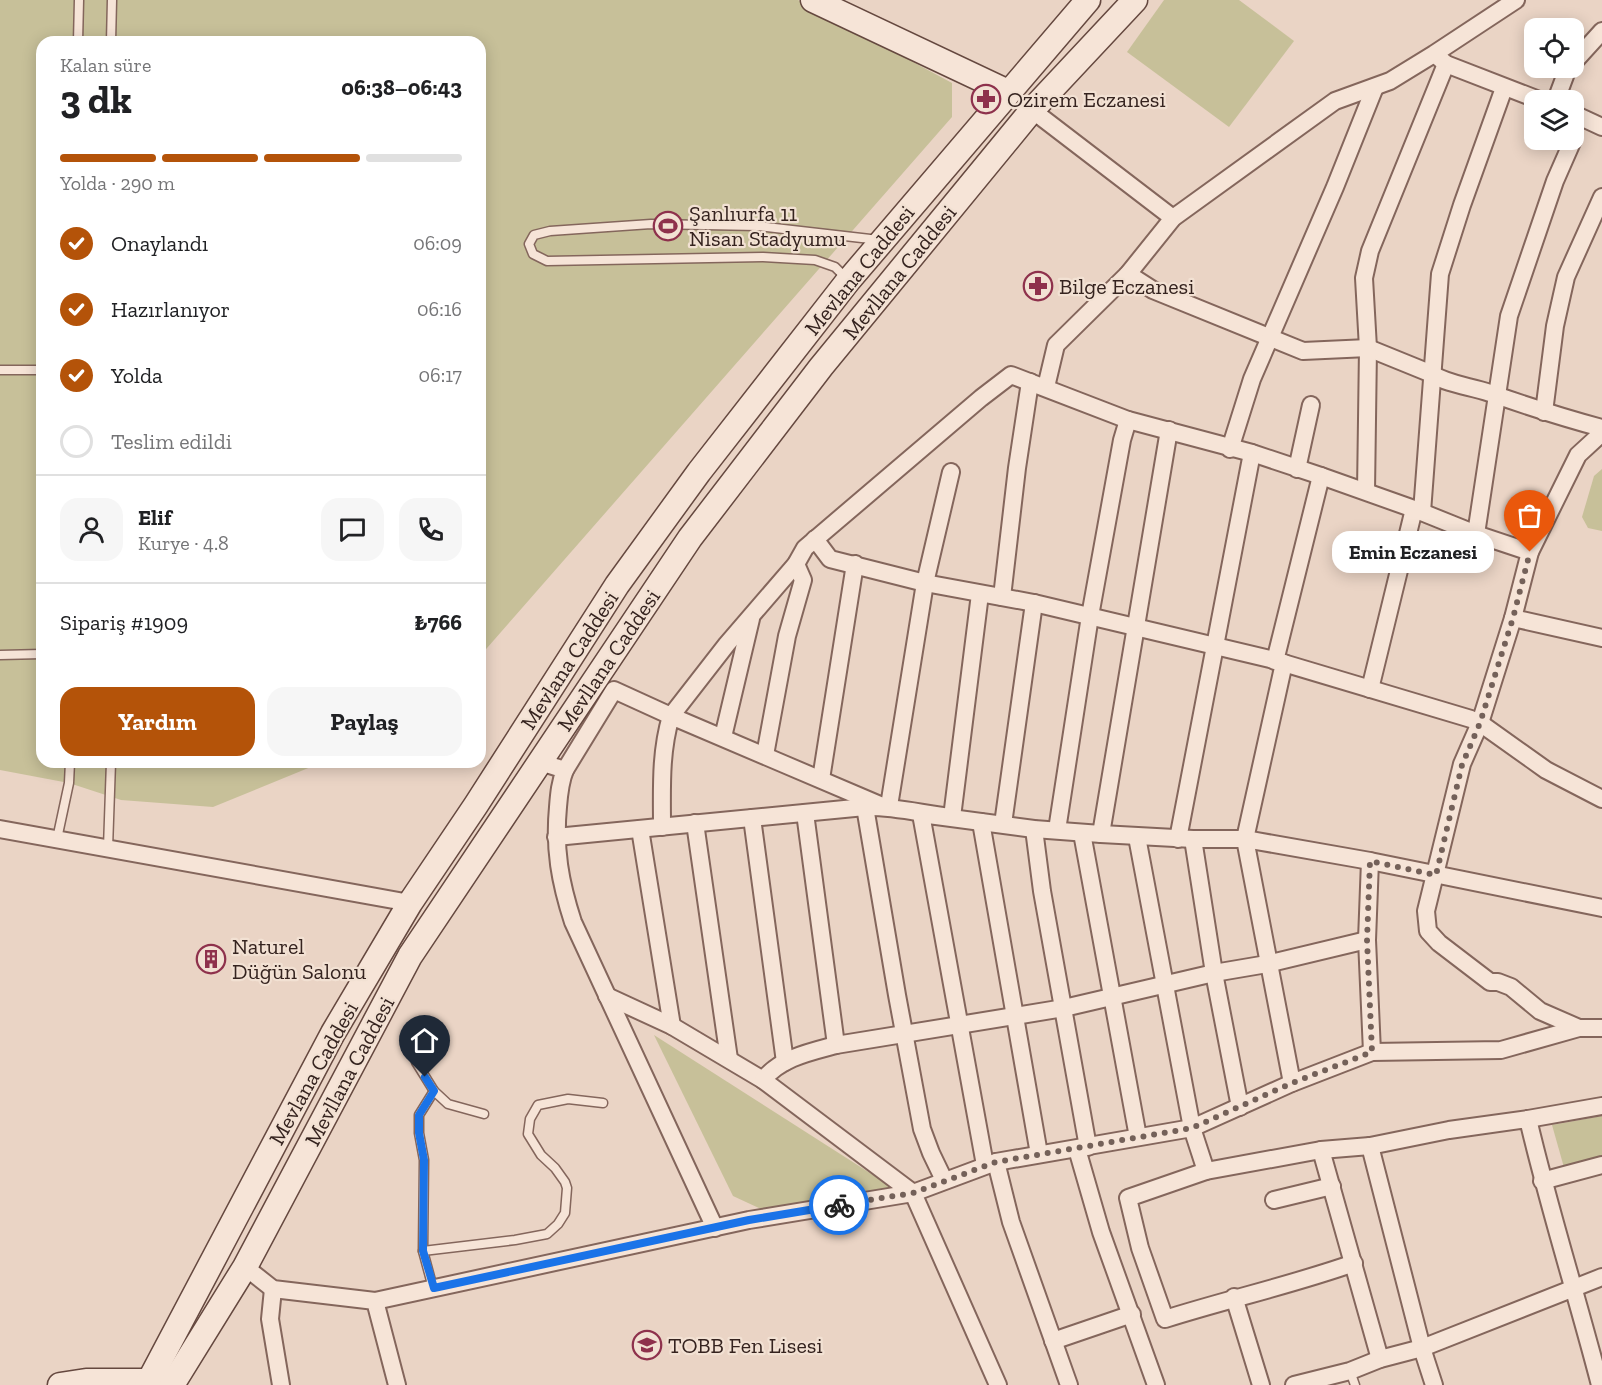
<!DOCTYPE html>
<html lang="tr">
<head>
<meta charset="utf-8">
<style>
  :root { --surface:#fff; --page:#f6f6f6; --text:#202124; --muted:#757577; --line:#e0e0e0; --accent:#b45309 }
  body { margin:0; font-family:"Zilla Slab",serif; background:var(--page); color:var(--text); height:100vh; display:flex; flex-direction:column; font-size:22px; white-space:nowrap }
  * { box-sizing:border-box; margin:0 }
  p { font-size:20px; color:var(--muted) }
  .icon { flex:none; width:33px; height:33px; fill:none; stroke:currentColor; stroke-width:2; stroke-linecap:round; stroke-linejoin:round }
  .map { position:relative; flex:1; overflow:hidden }
  .panel { position:absolute; left:36px; top:36px; width:450px; height:732px; display:flex; flex-direction:column; background:var(--surface); border-radius:18px; box-shadow:0 3px 15px #0003 }
  .panel>* { flex:none }
  .fabs { position:absolute; left:1524px; top:18px; display:grid; gap:12px }
  .fabs a { display:grid; place-items:center; width:60px; height:60px; border-radius:12px; background:var(--surface); box-shadow:0 3px 15px #0003; font-size:30px }
  .pin { position:absolute; display:grid; place-items:center; width:51px; height:51px; color:#fff; margin:-62px -26px; border-radius:50% 50% 50% 0; rotate:-45deg; box-shadow:0 0 6px #0007 }
  .pin .icon { rotate:45deg }
  .courier { position:absolute; display:grid; place-items:center; width:60px; height:60px; margin:-30px; border:4px solid #1a73e8; border-radius:50%; background:#fff; color:#222; box-shadow:0 2px 8px #0007 }
  .bubble { position:absolute; height:42px; border-radius:18px; background:var(--surface); box-shadow:0 3px 15px #0003; font-size:20px; font-weight:700; line-height:42px; text-align:center }
  .headline em { font-style:normal; font-weight:700 }
  .headline div { display:flex; flex-direction:column-reverse }
  .headline { display:flex; align-items:center; justify-content:space-between; height:102px; padding:0 24px }
  h1 { font-size:39px; font-weight:700; line-height:45px }
  .bar { display:grid; grid-template-columns:repeat(4,1fr); gap:9px 6px; align-content:center; height:72px; padding:0 24px }
  .bar i { height:8px; border-radius:4px; background:var(--line) }
  .bar .selected { background:var(--accent) }
  .bar p { grid-column:span 4 }
  .line { display:flex; align-items:center; gap:15px; padding:0 24px; border-top:2px solid var(--line) }
  .line div { flex:1 }
  .round { display:grid; place-items:center; flex:none; width:63px; height:63px; border-radius:18px; background:var(--page) }
  ol { padding:0 24px; list-style:none }
  li { display:flex; align-items:center; gap:18px; height:66px }
  li p { margin-inline-start:auto }
  li .icon { padding:6px; border-radius:50%; background:var(--accent); color:#fff; stroke-width:4 }
  li:last-child { color:var(--muted) }
  li i { width:33px; height:33px; border:3px solid var(--line); border-radius:50% }
  .cta { display:flex; gap:12px; margin-top:auto; padding:12px 24px }
  .cta a { flex:1; height:69px; border-radius:18px; background:var(--accent); color:#fff; font-size:24px; font-weight:700; line-height:69px; text-align:center }
  .cta a+a { background:var(--page); color:var(--text) }
  .map>svg:first-child { display:block }
  .green { fill:#c7c099 }
  .lines { fill:none; stroke-linecap:round; stroke-linejoin:round }
  .lane-casing { stroke:#84665c; stroke-width:11 }
  .street-casing { stroke:#84665c; stroke-width:20 }
  .secondary-casing { stroke:#65483f; stroke-width:27 }
  .lane { stroke:#f6e4d7; stroke-width:8 }
  .street { stroke:#f6e4d7; stroke-width:16 }
  .secondary { stroke:#f6e4d7; stroke-width:24 }
  .done { stroke:#746159; stroke-width:6; stroke-dasharray:0 10.8 }
  .route { stroke:#1a73e8; stroke-width:8 }
  .labels { text-anchor:middle; stroke-width:4.5; stroke-linejoin:round; paint-order:stroke }
  .poi-label { font-size:22px; fill:#35231f; stroke:#f2e1d3; text-anchor:start }
  .street-label { font-size:22px; fill:#35231f; stroke:#f2e1d3 }
</style>
</head>
<body>
<div class="map">
<svg width="1602" height="1385" viewBox="0 0 1602 1385">
  <rect width="100%" height="100%" fill="#ead4c5"/>
  <g class="green">
    <polygon points="0,0 798,0 952,83 952,117 480,656 480,42 42,42 42,762 323,762 213,807 121,800 69,783 0,770"/>
    <polygon points="1164,0 1239,0 1294,41 1229,127 1127,52"/>
    <polygon points="1602,469 1602,531 1588,528 1582,517 1594,476"/>
    <polygon points="654,1035 895,1189 761,1209 733,1196"/>
    <polygon points="1602,1116 1602,1160 1565,1171 1552,1125"/>
  </g>
  <g class="lines">
    <g class="lane-casing">
      <g id="lane">
        <polyline points="78,42 79,0"/>
        <polyline points="111,42 112,0"/>
        <polyline points="847,279 835,267 815,260 763,257 547,261 533,254 529,244 534,235 550,231 651,224 758,226 879,240"/>
        <polyline points="0,370 42,370"/>
        <polyline points="0,655 42,654"/>
        <polyline points="57,839 69,783 70,762"/>
        <polyline points="108,848 111,762"/>
        <polyline points="416,1062 434,1091 448,1104 484,1114"/>
        <polyline points="423,1251 515,1240 547,1234 558,1224 565,1213 567,1188 565,1182 555,1168 541,1155 528,1134 530,1119 538,1105 568,1099 603,1103"/>
        <polyline points="433,1288 423,1251 424,1160 419,1133 419,1115 434,1091"/>
        <polyline points="1350,1371 1355,1385"/>
      </g>
    </g>
    <g class="street-casing">
      <g id="street">
        <polyline points="1438,57 1446,64 1539,100"/>
        <polyline points="1574,62 1602,31"/>
        <polyline points="1556,100 1568,68"/>
        <polyline points="1032,110 1173,218"/>
        <polyline points="1574,114 1602,127"/>
        <path d="M1128 274 1153 290 1303 351 1368 348 1432 374C1449 385 1470 386 1490 393 1527 406 1564 418 1602 428"/>
        <polyline points="1046,387 1056,345 1128,274 1173,218 1335,101 1390,81 1434,54 1516,0"/>
        <polyline points="1544,412 1555,326 1566,277 1602,197"/>
        <polyline points="1602,433 1578,455 1530,552 1513,618 1480,723 1462,764 1426,911 1428,931 1439,943 1490,982 1498,982 1511,987 1540,1011 1579,1028 1602,1028"/>
        <polyline points="1230,449 1252,379 1335,187 1375,87"/>
        <polyline points="1297,469 1311,405"/>
        <polyline points="1366,491 1368,348 1364,278 1370,251 1446,64"/>
        <polyline points="1422,512 1440,274 1462,205 1504,88"/>
        <polyline points="1476,534 1509,316 1555,181 1573,140"/>
        <polyline points="815,539 830,559 925,583 1034,603 1270,659 1471,719 1480,723 1546,770 1602,799"/>
        <polyline points="1002,597 1017,468 1030,382"/>
        <polyline points="1513,618 1602,638"/>
        <polyline points="1275,661 1321,476"/>
        <polyline points="1284,663 1245,839 1292,1083"/>
        <polyline points="1370,689 1414,509"/>
        <polyline points="723,737 751,619"/>
        <polyline points="765,755 787,636 803,580 796,564"/>
        <path d="M540 762 565 770C560 782 559 794 558 807 554 849 560 882 573 922L715 1228"/>
        <polyline points="565,770 614,690 671,716 727,644 796,564 805,548 981,398 1011,375 1128,420 1252,453 1321,476 1414,509 1476,534 1530,552"/>
        <polyline points="821,779 855,564"/>
        <polyline points="889,806 925,583 951,472"/>
        <polyline points="865,807 897,995 922,1129 931,1153 944,1180"/>
        <polyline points="805,813 836,1045"/>
        <polyline points="752,818 785,1062"/>
        <polyline points="981,822 1039,1154"/>
        <polyline points="695,823 729,1059"/>
        <polyline points="1003,824 1034,603"/>
        <path d="M662 827C662 789 660 753 671 716L880 805"/>
        <polyline points="0,829 410,903"/>
        <polyline points="640,829 672,1026"/>
        <polyline points="1034,829 1042,891 1088,1147"/>
        <polyline points="1057,830 1090,616 1122,440 1128,420"/>
        <polyline points="1082,833 1138,1137"/>
        <polyline points="1101,834 1169,430"/>
        <path d="M556 837 865 807C895 806 923 814 952 817L980 594"/>
        <polyline points="1137,837 1192,1128 1206,1171"/>
        <polyline points="1178,839 1252,453"/>
        <polyline points="1193,839 1214,973 1240,1107"/>
        <polyline points="1370,861 1367,940 1372,1052"/>
        <polyline points="607,996 672,1026 763,1080 913,1193 996,1162 1192,1128 1292,1083 1372,1052 1501,1050 1579,1028"/>
        <path d="M763 1080C780 1058 810 1052 836 1045L1064 1008 1214 973 1267 964 1367 940"/>
        <polyline points="1528,1119 1602,1106"/>
        <polyline points="1370,1146 1422,1348 1434,1385"/>
        <polyline points="1077,1149 1101,1232 1156,1385"/>
        <polyline points="1321,1150 1380,1359"/>
        <polyline points="996,1162 1011,1222 1069,1385"/>
        <polyline points="985,1165 921,814 1034,829 1101,834 1193,839 1245,839 1370,861 1602,908"/>
        <polyline points="1542,1181 1602,1165"/>
        <polyline points="1274,1200 1332,1186"/>
        <path d="M1354 1263C1292 1285 1228 1299 1165 1319L1140 1248 1128 1198 1206 1171 1321 1150 1370 1146 1449 1130 1528 1119C1549 1209 1577 1296 1600 1385"/>
        <polyline points="245,1267 273,1289 375,1301 397,1385"/>
        <polyline points="273,1289 270,1319 281,1385"/>
        <polyline points="1234,1297 1261,1385"/>
        <polyline points="375,1301 749,1220 913,1193 998,1385"/>
        <polyline points="1053,1341 1132,1314"/>
        <polyline points="1294,1385 1350,1371 1380,1359 1422,1348 1602,1277"/>
      </g>
    </g>
    <g class="secondary-casing">
      <g id="secondary">
        <polyline points="813,0 1008,92"/>
        <polyline points="60,1385 86,1381 149,1381"/>
        <polyline points="147,1385 333,1033 410,903 476,805 617,585 699,472 848,281 1088,0"/>
        <polyline points="172,1385 245,1267 410,956 690,538 821,367 1032,110 1135,0"/>
      </g>
    </g>
    <use href="#lane" class="lane"/>
    <use href="#street" class="street"/>
    <use href="#secondary" class="secondary"/>
  </g>
  <g class="lines">
    <polyline class="done" points="839,1205 913,1193 996,1162 1192,1128 1292,1083 1372,1052 1367,940 1370,861 1436,875 1462,765 1480,723 1513,618 1530,552"/>
    <polyline class="route" points="425,1077 434,1091 419,1115 419,1133 424,1160 423,1251 434,1288 749,1220 839,1205"/>
  </g>
  <defs>
    <g id="pharmacy-ring" transform="scale(1.5)"><circle r="9.5" fill="#f2e1d3" stroke="#8e314c" stroke-width="1.5"/><path d="M-2-6h4v4h4v4h-4v4h-4v-4h-4v-4h4Z" fill="#8e314c"/></g>
    <g id="stadium-ring" transform="scale(1.5)"><circle r="9.5" fill="#f2e1d3" stroke="#8e314c" stroke-width="1.5"/><path d="M0-5a6.5 5 0 1 0 0 10a6.5 5 0 1 0 0-10ZM-3.5-1.8h7v3.6h-7Z" fill="#8e314c"/></g>
    <g id="building-ring" transform="scale(1.5)"><circle r="9.5" fill="#f2e1d3" stroke="#8e314c" stroke-width="1.5"/><path d="M-4-6H4V6H1V3H-1V6H-4ZM-2.5-4.3h1.7v1.8h-1.7ZM.8-4.3h1.7v1.8H.8ZM-2.5-1h1.7V.8h-1.7ZM.8-1h1.7V.8H.8Z" fill="#8e314c"/></g>
    <g id="school-ring" transform="scale(1.5)"><circle r="9.5" fill="#f2e1d3" stroke="#8e314c" stroke-width="1.5"/><path d="M0-5L7-2L0 1L-7-2ZM-4 1L0 2.5L4 1V4Q0 6-4 4Z" fill="#8e314c"/></g>
  </defs>
  <g fill-rule="evenodd">
    <use href="#pharmacy-ring" x="986" y="99"/>
    <use href="#stadium-ring" x="668" y="226"/>
    <use href="#pharmacy-ring" x="1038" y="286"/>
    <use href="#building-ring" x="211" y="959"/>
    <use href="#school-ring" x="647" y="1345"/>
  </g>
  <g class="labels">
    <g class="poi-label">
      <text x="1007" y="107">Ozirem Eczanesi</text>
      <text x="689" y="221">Şanlıurfa 11<tspan x="689" dy="25">Nisan Stadyumu</tspan></text>
      <text x="1059" y="294">Bilge Eczanesi</text>
      <text x="232" y="954">Naturel<tspan x="232" dy="25">Düğün Salonu</tspan></text>
      <text x="668" y="1353">TOBB Fen Lisesi</text>
    </g>
    <g class="street-label">
      <text transform="translate(859 270) rotate(-51)" y="8">Mevlana Caddesi</text>
      <text transform="translate(899 272) rotate(-51)" y="8">Mevllana Caddesi</text>
      <text transform="translate(569 660) rotate(-57)" y="8">Mevlana Caddesi</text>
      <text transform="translate(608 660) rotate(-56)" y="8">Mevllana Caddesi</text>
      <text transform="translate(349 1071) rotate(-62)" y="8">Mevllana Caddesi</text>
      <text transform="translate(313 1073) rotate(-61)" y="8">Mevlana Caddesi</text>
    </g>
  </g>
</svg>
<div class="fabs">
<a><svg class="icon" aria-label="locate" viewBox="0 0 24 24"><circle cx="12" cy="12" r="6"/><path d="M12 2v4M12 18v4M2 12h4M18 12h4"/></svg></a>
<a><svg class="icon" aria-label="layers" viewBox="0 0 24 24"><path d="M12 4l9 5-9 5-9-5zM3 14l9 5 9-5"/></svg></a>
</div>
<div class="pin" style="left:1530px;top:552px;background:#ea580c"><svg class="icon" aria-label="bag" viewBox="0 0 24 24"><path d="M5 8h14l-1 12H6zM9 8a3 3 0 0 1 6 0"/></svg></div>
<div class="pin" style="left:425px;top:1077px;background:#1f2937"><svg class="icon" aria-label="home" viewBox="0 0 24 24"><path d="M3 11l9-7 9 7M6 9v11h12V9"/></svg></div>
<div class="courier" style="left:839px;top:1205px"><svg class="icon" aria-label="bike" viewBox="0 0 24 24"><circle cx="6" cy="16" r="4"/><circle cx="18" cy="16" r="4"/><path d="M6 16l4-8h5l3 8M10 8l3 8H6M13 5h3"/></svg></div>
<div class="bubble" style="left:1332px;top:531px;width:162px">Emin Eczanesi</div>
<section class="panel">
<div class="headline"><div><h1>3 dk</h1><p>Kalan süre</p></div><em>06:38–06:43</em></div>
<div class="bar"><i class="selected"></i><i class="selected"></i><i class="selected"></i><i></i><p>Yolda · 290 m</p></div>
<ol>
<li><svg class="icon" aria-label="check" viewBox="0 0 24 24"><path d="M5 12l5 5 9-10"/></svg>Onaylandı<p>06:09</p></li>
<li><svg class="icon" aria-label="check" viewBox="0 0 24 24"><path d="M5 12l5 5 9-10"/></svg>Hazırlanıyor<p>06:16</p></li>
<li><svg class="icon" aria-label="check" viewBox="0 0 24 24"><path d="M5 12l5 5 9-10"/></svg>Yolda<p>06:17</p></li>
<li><i></i>Teslim edildi</li>
</ol>
<div class="line" style="height:108px"><a class="round"><svg class="icon" aria-label="person" viewBox="0 0 24 24"><circle cx="12" cy="8" r="4"/><path d="M4 21q1-7 8-7t8 7"/></svg></a><div><b>Elif</b><p>Kurye · 4.8</p></div><a class="round"><svg class="icon" aria-label="chat" viewBox="0 0 24 24"><path d="M4 5h16v11H9l-5 4z"/></svg></a><a class="round"><svg class="icon" aria-label="phone" viewBox="0 0 24 24"><path d="M5 4h4l2 5-3 2q2 4 5 5l2-3 5 2v4C11 20 4 13 5 4z"/></svg></a></div>
<div class="line" style="height:78px"><div>Sipariş #1909</div><b>₺766</b></div>
<div class="cta"><a>Yardım</a><a>Paylaş</a></div>
</section>
</div>
</body>
</html>
